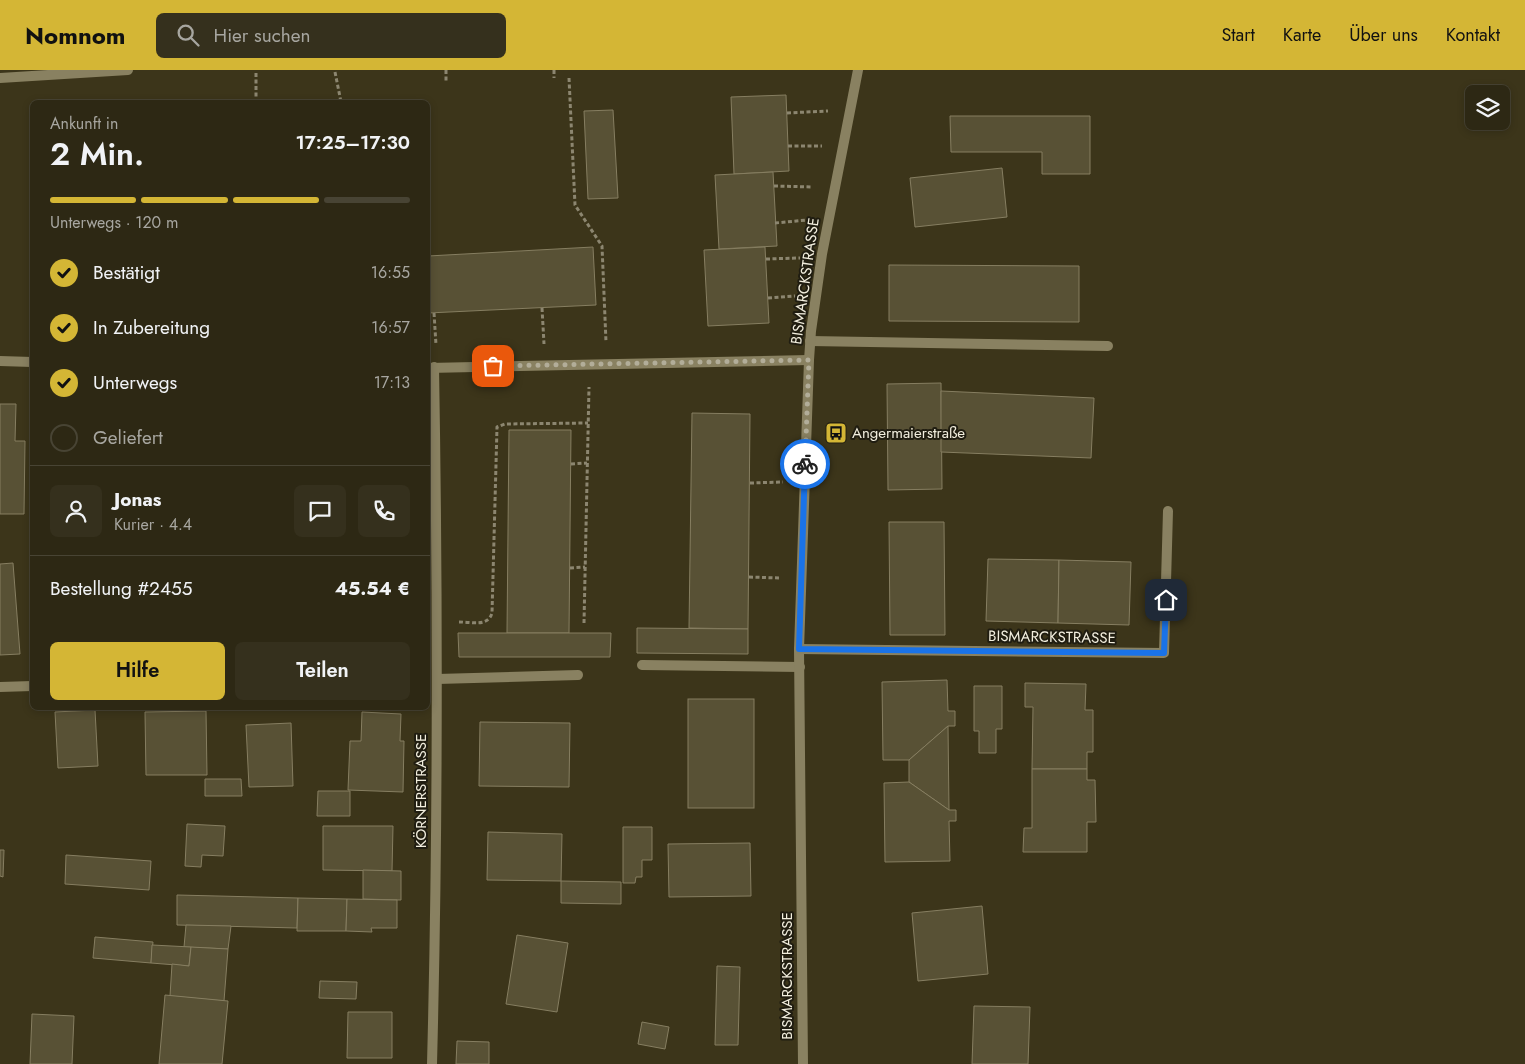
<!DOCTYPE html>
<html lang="de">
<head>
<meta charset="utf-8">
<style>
  :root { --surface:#2d2814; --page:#35301d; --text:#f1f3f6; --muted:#a7a6a0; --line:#484434; --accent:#d4b635 }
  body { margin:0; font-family:Jost,sans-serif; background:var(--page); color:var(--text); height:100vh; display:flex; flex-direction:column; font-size:19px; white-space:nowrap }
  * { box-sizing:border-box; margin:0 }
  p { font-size:16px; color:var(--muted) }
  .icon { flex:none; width:28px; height:28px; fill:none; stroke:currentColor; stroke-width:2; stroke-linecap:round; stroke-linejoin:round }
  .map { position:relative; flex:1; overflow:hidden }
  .details { position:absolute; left:30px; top:30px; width:400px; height:610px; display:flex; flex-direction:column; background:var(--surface); border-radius:8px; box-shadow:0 2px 8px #0003,0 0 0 1px var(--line) }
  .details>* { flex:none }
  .tools { position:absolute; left:1465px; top:15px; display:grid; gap:10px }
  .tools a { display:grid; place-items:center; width:45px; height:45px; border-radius:8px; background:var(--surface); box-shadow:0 2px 8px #0003,0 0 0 1px var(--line); font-size:25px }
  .pin { position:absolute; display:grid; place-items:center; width:42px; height:42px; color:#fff; margin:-21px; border-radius:10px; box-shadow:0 2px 8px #0006 }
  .courier { position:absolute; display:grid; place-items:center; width:50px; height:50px; margin:-25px; border:4px solid #1a73e8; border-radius:50%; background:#fff; color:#222; box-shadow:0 1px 6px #0007 }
  .summary em { font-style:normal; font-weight:600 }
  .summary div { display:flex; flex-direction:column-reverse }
  .summary { display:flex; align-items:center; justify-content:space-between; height:85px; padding:0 20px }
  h1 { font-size:32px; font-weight:600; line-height:38px }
  .bar { display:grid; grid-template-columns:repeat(4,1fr); gap:8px 5px; align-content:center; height:60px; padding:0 20px }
  .bar i { height:6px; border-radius:4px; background:var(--line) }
  .bar .current { background:var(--accent) }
  .bar p { grid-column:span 4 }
  .line { display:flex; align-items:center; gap:12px; padding:0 20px; border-top:1px solid var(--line) }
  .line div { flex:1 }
  .round { display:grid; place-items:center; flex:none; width:52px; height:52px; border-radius:8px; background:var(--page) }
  ol { padding:0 20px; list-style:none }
  li { display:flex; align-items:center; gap:15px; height:55px }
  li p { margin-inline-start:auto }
  li .icon { padding:5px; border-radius:50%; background:var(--accent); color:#111; stroke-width:4 }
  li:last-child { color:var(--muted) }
  li i { width:28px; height:28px; border:2px solid var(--line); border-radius:50% }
  .cta { display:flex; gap:10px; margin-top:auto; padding:10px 20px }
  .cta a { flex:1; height:58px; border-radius:8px; background:var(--accent); color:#111; font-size:20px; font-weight:600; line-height:58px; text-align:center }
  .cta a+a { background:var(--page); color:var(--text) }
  header { display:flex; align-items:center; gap:30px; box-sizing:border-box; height:70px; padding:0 25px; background:var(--accent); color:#111 }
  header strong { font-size:24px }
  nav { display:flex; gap:28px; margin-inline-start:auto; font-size:18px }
  .search { width:350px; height:45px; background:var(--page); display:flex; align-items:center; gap:12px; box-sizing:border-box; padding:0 18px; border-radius:8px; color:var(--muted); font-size:19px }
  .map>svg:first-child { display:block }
  .building { fill:#585135; stroke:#867e61 }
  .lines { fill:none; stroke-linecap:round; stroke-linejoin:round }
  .path { stroke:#8c8670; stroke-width:3; stroke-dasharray:4 2.5; stroke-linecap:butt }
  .lane { stroke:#898161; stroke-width:10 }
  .street { stroke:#898161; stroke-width:10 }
  .done { stroke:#b2ad99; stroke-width:5; stroke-dasharray:0 9 }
  .route { stroke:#1a73e8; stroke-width:6 }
  .labels { text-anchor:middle; stroke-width:4; stroke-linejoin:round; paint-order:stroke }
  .street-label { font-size:15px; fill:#f2eede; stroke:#201d11 }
  .poi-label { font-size:15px; fill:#f2eede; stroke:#201d11; text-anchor:start }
</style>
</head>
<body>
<header>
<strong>Nomnom</strong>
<div class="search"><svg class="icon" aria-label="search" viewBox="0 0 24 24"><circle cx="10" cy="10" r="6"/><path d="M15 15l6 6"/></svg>Hier suchen</div>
<nav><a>Start</a><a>Karte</a><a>Über uns</a><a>Kontakt</a></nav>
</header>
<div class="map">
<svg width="1525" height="994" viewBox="0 0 1525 994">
  <rect width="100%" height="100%" fill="#3c351a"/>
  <g class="building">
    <polygon points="786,25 789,101 734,104 731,27"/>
    <polygon points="613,40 618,128 588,129 584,41"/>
    <polygon points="950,46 1090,46 1090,104 1042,104 1042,82 951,82"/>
    <polygon points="1002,98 1007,147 915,157 910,108"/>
    <polygon points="773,102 777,176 719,179 715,105"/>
    <rect x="31" y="175" width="1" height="86"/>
    <polygon points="593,177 596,235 428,243 428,186"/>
    <polygon points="765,177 769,253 708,256 704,180"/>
    <polygon points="889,195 1079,196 1079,252 889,251"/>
    <polygon points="941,313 942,419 888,420 887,314"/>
    <polygon points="941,321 1094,328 1091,388 941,382"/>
    <polygon points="0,334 16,334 15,371 25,371 24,444 0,444"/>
    <polygon points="692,343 750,344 748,559 689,558"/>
    <polygon points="509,360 571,360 569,563 507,563"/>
    <polygon points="889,452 944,452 945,565 890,565"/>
    <polygon points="988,489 1059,490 1058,553 986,551"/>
    <polygon points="1059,490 1131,492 1129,555 1058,553"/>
    <polygon points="13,493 20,584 0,585 0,494"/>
    <polygon points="637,558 748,559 748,584 637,583"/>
    <polygon points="458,563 611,563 610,587 459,587"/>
    <polygon points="947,610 948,641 955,641 955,656 948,656 909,690 883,690 882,612"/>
    <polygon points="1025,613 1086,614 1085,640 1093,640 1093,682 1087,682 1087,699 1032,699 1033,637 1025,637"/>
    <polygon points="974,616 1002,616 1002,659 996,659 996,683 979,683 979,661 974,661"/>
    <rect x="688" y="629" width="66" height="109"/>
    <polygon points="95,640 98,696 58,698 55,642"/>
    <polygon points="206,641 207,705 146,705 145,642"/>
    <polygon points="362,642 401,644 400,671 404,671 403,722 348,720 350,671 361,671"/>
    <polygon points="480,652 570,653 569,717 479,716"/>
    <polygon points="291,653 293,716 249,717 246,655"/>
    <polygon points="948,656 949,740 909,712 909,690"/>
    <polygon points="1032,699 1087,699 1087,710 1095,710 1096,752 1087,752 1087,782 1023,782 1024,758 1032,758"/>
    <polygon points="205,709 241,709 242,726 205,726"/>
    <polygon points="909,712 949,740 956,740 956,751 949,751 950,791 885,792 884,713"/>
    <polygon points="318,721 350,721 350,746 317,746"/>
    <polygon points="187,754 225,756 223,786 202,785 201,797 185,796"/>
    <polygon points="323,756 393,756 392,801 323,800"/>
    <polygon points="623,757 652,757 652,790 642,790 642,807 636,807 635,813 623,813"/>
    <polygon points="488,762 562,764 561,811 487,810"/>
    <polygon points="750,773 751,826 669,827 668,774"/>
    <polygon points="0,780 4,780 3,807 0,806"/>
    <polygon points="66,785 151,791 149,820 65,814"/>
    <polygon points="363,800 401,801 401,830 363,829"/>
    <polygon points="561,811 621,812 621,834 561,833"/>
    <polygon points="177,825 298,828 297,858 177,855"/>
    <polygon points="298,828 347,829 346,861 297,861"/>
    <polygon points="347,829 397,830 397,858 371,858 372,862 346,861"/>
    <polygon points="982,836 988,904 918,911 912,843"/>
    <polygon points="186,855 231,856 228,879 184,877"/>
    <polygon points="517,865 568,873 557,942 506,934"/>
    <polygon points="95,867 153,872 151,893 93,888"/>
    <polygon points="152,875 191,877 189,896 151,893"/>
    <polygon points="191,877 228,879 224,931 170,926 172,894 189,896"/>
    <polygon points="717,896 740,897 738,975 715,975"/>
    <polygon points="320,911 357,912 356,929 319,928"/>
    <polygon points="165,925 228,931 222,994 159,994"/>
    <polygon points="974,936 1030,937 1028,994 972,994"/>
    <polygon points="348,942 392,942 392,988 347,988"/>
    <polygon points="32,944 74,946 72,994 30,994"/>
    <polygon points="642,952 669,957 665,979 638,974"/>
    <polygon points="457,971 489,972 489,994 456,994"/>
  </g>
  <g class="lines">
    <g class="path">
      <polyline points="446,0 446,11"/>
      <polyline points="554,0 554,8"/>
      <polyline points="335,2 341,32"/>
      <polyline points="256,3 256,32"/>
      <polyline points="569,8 575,135 602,176 606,272"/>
      <polyline points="787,43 828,41"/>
      <polyline points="788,76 822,76"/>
      <polyline points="774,116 813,117"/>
      <polyline points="775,153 807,150"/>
      <polyline points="766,189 800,188"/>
      <polyline points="768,228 795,226"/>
      <polyline points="542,238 544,274"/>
      <polyline points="434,243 436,275"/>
      <polyline points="571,394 587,393"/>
      <polyline points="750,413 783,412"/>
      <polyline points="570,498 585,497"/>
      <polyline points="749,507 780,508"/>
      <path d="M459 552C472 552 488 557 492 543L497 357 505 354 588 353"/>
      <polyline points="584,553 589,317"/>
    </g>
    <g class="lane">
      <polyline points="642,595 800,597"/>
      <polyline points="437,609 578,605"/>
    </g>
    <g class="street">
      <polyline points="0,8 128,0"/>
      <polyline points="810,271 1108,276"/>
      <polyline points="0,291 32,292"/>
      <polyline points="428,298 809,290"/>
      <polyline points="799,579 1164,583 1168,441"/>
      <polyline points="0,617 32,616"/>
      <path d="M432 994C438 762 438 530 434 297"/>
      <polyline points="803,994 799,579 809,290 811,261 822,184 858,0"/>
    </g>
  </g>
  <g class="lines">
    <polyline class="done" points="493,296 809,290 805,394"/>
    <polyline class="route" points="805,394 799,579 1164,583 1166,530"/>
  </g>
  <defs>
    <g id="bus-square" transform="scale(1.125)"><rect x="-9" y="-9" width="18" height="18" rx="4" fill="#d4b635" stroke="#201d11"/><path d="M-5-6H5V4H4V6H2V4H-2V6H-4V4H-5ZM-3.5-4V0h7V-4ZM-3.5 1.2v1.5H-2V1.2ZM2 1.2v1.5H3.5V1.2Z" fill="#111"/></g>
  </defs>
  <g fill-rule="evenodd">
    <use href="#bus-square" x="836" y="363"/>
  </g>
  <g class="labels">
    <g class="street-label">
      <text transform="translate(805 211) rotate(-82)" y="5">BISMARCKSTRASSE</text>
      <text transform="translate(1052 567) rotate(1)" y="5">BISMARCKSTRASSE</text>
      <text transform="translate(421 721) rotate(-90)" y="5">KÖRNERSTRASSE</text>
      <text transform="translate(787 906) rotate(-90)" y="5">BISMARCKSTRASSE</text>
    </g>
    <g class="poi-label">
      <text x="852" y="368">Angermaierstraße</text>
    </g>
  </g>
</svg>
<div class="tools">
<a><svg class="icon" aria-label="layers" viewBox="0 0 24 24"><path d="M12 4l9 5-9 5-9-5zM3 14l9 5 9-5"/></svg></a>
</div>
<div class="pin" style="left:493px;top:296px;background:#ea580c"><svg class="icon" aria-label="bag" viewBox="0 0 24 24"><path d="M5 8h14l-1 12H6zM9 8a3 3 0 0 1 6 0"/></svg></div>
<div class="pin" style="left:1166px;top:530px;background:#1f2937"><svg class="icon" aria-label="home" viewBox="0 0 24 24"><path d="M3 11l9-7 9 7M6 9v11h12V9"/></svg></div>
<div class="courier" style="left:805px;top:394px"><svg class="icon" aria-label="bike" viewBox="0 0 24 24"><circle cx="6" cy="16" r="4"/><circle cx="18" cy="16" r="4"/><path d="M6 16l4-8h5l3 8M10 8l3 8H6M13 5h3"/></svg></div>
<section class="details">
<div class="summary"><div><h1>2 Min.</h1><p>Ankunft in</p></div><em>17:25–17:30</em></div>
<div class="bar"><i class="current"></i><i class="current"></i><i class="current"></i><i></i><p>Unterwegs · 120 m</p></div>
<ol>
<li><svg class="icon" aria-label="check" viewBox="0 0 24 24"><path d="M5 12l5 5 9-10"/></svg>Bestätigt<p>16:55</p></li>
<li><svg class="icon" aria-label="check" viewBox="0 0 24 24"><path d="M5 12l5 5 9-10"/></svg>In Zubereitung<p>16:57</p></li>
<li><svg class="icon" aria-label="check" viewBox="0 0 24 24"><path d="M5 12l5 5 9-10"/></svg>Unterwegs<p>17:13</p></li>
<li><i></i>Geliefert</li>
</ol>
<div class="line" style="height:90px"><a class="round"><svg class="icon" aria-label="person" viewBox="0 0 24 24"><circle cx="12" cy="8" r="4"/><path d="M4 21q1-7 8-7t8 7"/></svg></a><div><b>Jonas</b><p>Kurier · 4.4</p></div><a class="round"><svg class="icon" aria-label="chat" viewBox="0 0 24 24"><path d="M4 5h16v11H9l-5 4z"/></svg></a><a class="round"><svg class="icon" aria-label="phone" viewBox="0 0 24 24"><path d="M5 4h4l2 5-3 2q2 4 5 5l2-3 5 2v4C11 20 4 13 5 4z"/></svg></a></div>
<div class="line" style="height:65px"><div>Bestellung #2455</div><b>45.54 €</b></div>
<div class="cta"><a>Hilfe</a><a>Teilen</a></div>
</section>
</div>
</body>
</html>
